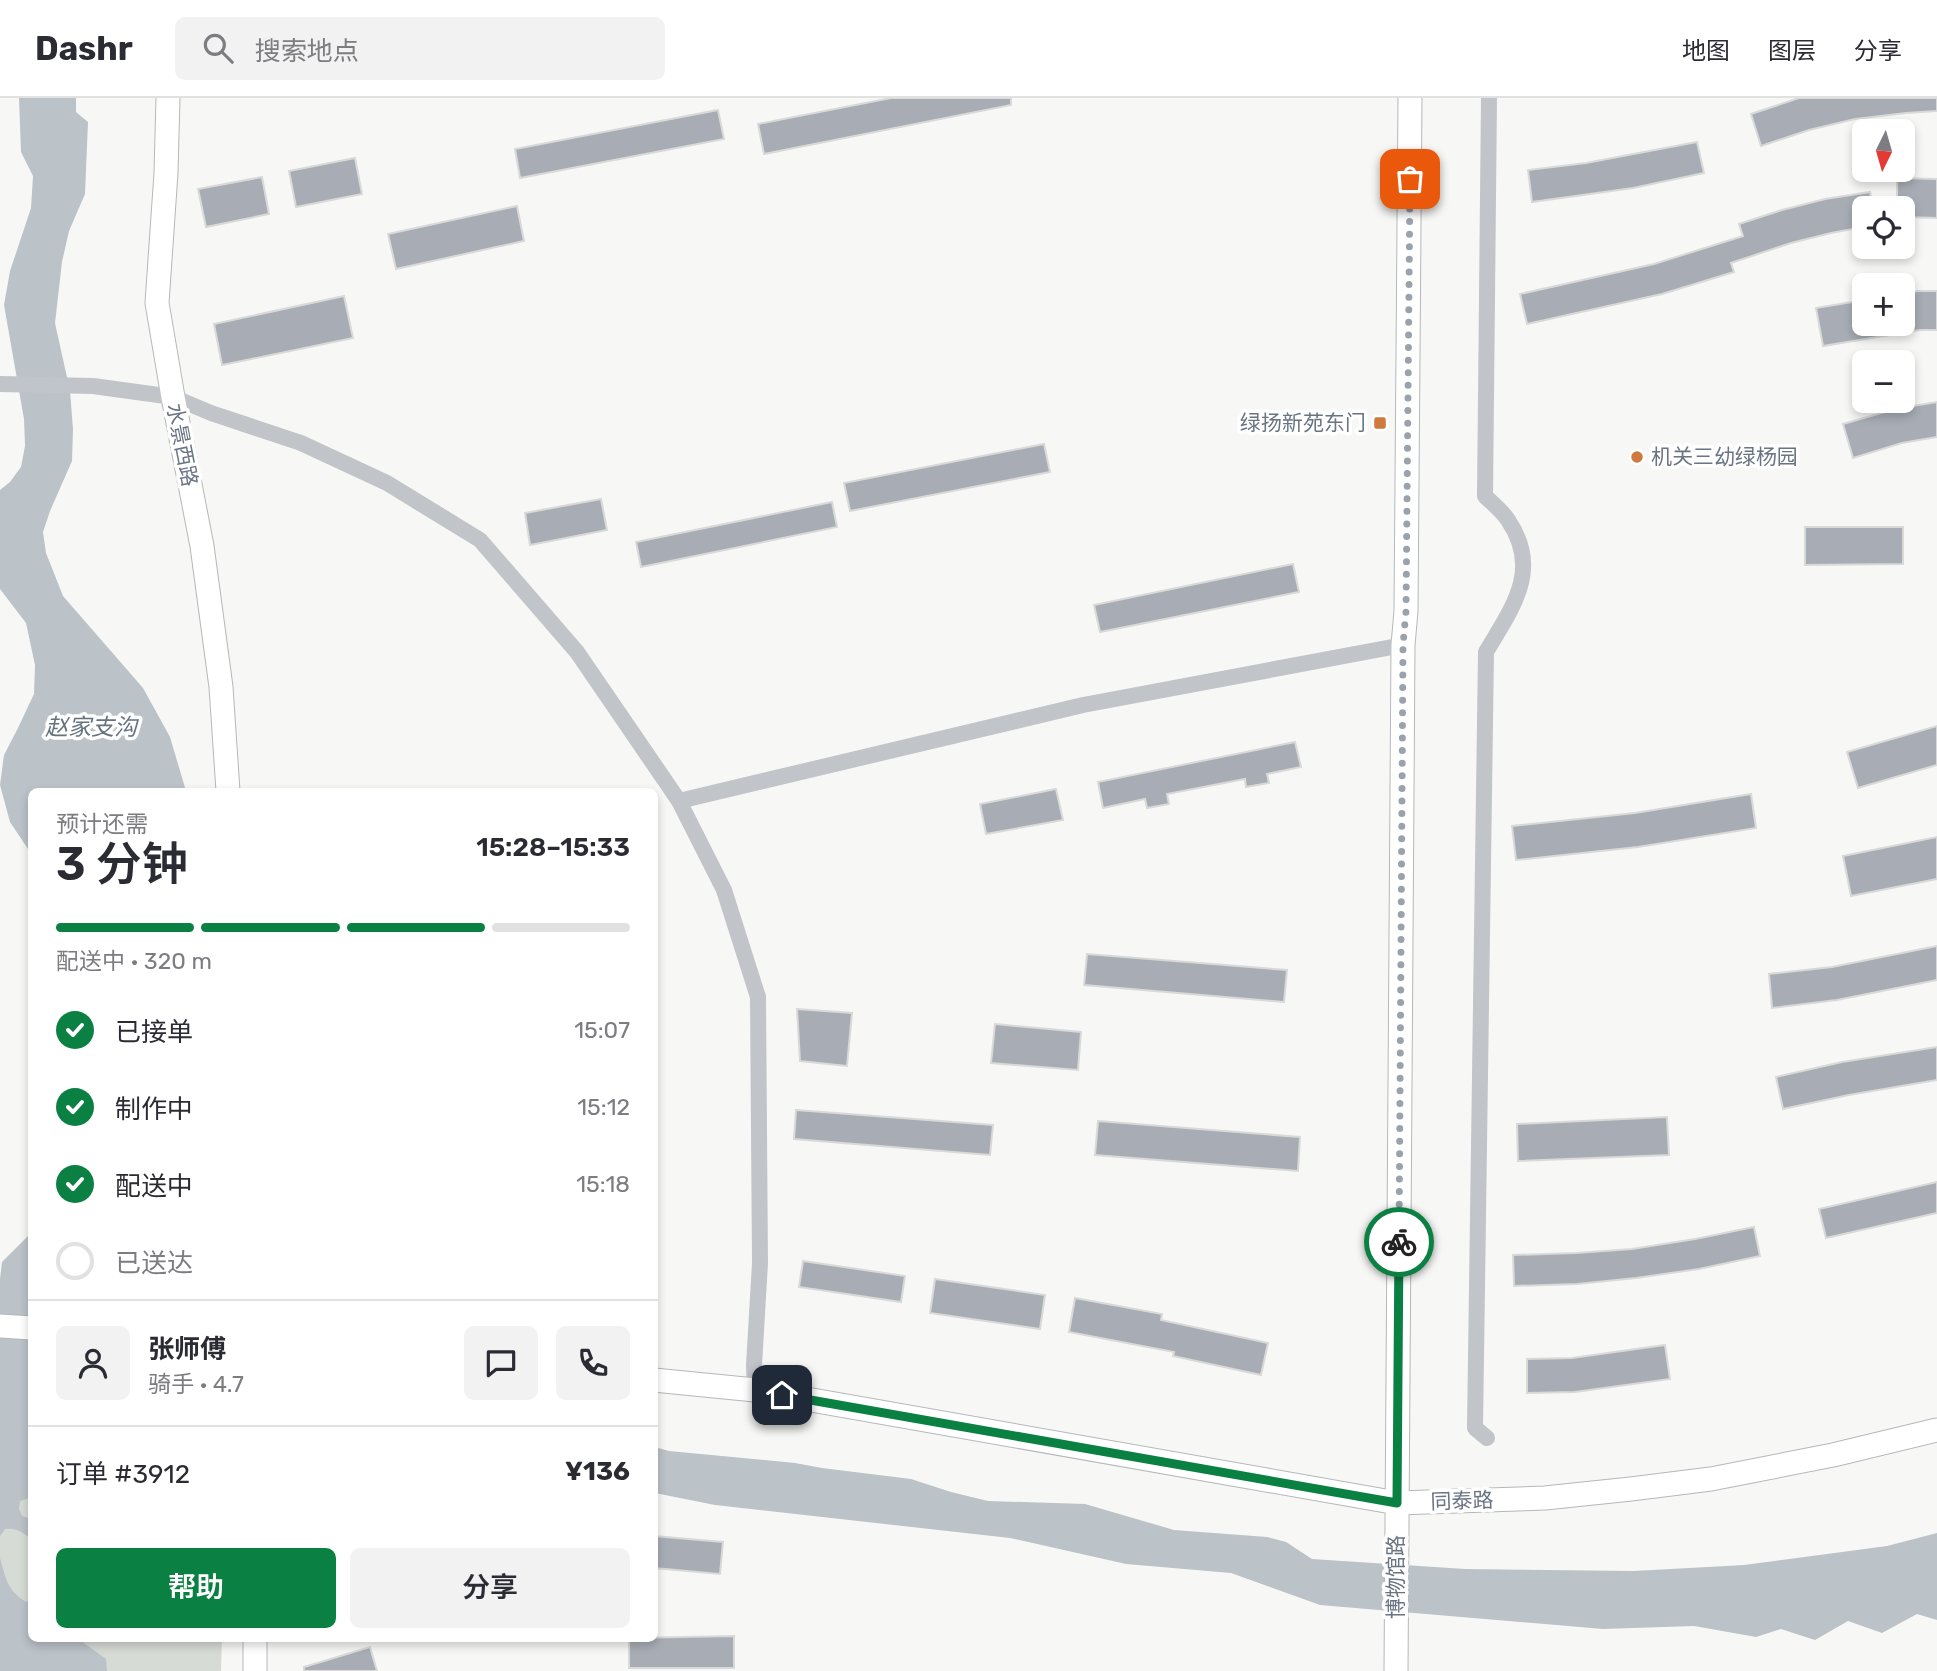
<!DOCTYPE html>
<html lang="zh">
<head>
<meta charset="utf-8">
<style>
  :root { --surface:#fff; --page:#f2f2f3; --text:#2b2b33; --muted:#7c7c81; --line:#e1e1e2; --accent:#0b8043 }
  body { margin:0; font-family:Rubik,"Noto Sans SC",sans-serif; background:var(--page); color:var(--text); height:100vh; display:flex; flex-direction:column; font-size:26px; white-space:nowrap }
  * { box-sizing:border-box; margin:0 }
  p { font-size:23px; color:var(--muted) }
  .icon { flex:none; width:38px; height:38px; fill:none; stroke:currentColor; stroke-width:2; stroke-linecap:round; stroke-linejoin:round }
  .map { position:relative; flex:1; overflow:hidden }
  .side { position:absolute; left:28px; top:690px; width:630px; height:854px; display:flex; flex-direction:column; background:var(--surface); border-radius:10px; box-shadow:0 4px 10px #0003 }
  .side>* { flex:none }
  .needle { width:46px; rotate:185deg }
  .tools { position:absolute; left:1852px; top:21px; display:grid; gap:14px }
  .tools a { display:grid; place-items:center; width:63px; height:63px; border-radius:10px; background:var(--surface); box-shadow:0 4px 10px #0003; font-size:35px }
  .pin { position:absolute; display:grid; place-items:center; width:60px; height:60px; color:#fff; margin:-30px; border-radius:14px; box-shadow:0 4px 10px #0006 }
  .courier { position:absolute; display:grid; place-items:center; width:70px; height:70px; margin:-35px; border:5px solid #0b8043; border-radius:50%; background:#fff; color:#222; box-shadow:0 2px 9px #0007 }
  .headline em { font-style:normal; font-weight:600 }
  .headline div { display:flex; flex-direction:column-reverse }
  .headline { display:flex; align-items:center; justify-content:space-between; height:119px; padding:0 28px }
  h1 { font-size:46px; font-weight:600; line-height:52px }
  .bar { display:grid; grid-template-columns:repeat(4,1fr); gap:10px 7px; align-content:center; height:84px; padding:0 28px }
  .bar i { height:9px; border-radius:5px; background:var(--line) }
  .bar .on { background:var(--accent) }
  .bar p { grid-column:span 4 }
  .line { display:flex; align-items:center; gap:18px; padding:0 28px; border-top:2px solid var(--line) }
  .line div { flex:1 }
  .round { display:grid; place-items:center; flex:none; width:74px; height:74px; border-radius:10px; background:var(--page) }
  ol { padding:0 28px; list-style:none }
  li { display:flex; align-items:center; gap:21px; height:77px }
  li p { margin-inline-start:auto }
  li .icon { padding:7px; border-radius:50%; background:var(--accent); color:#fff; stroke-width:4 }
  li:last-child { color:var(--muted) }
  li i { width:38px; height:38px; border:4px solid var(--line); border-radius:50% }
  .primary-button { display:flex; gap:14px; margin-top:auto; padding:14px 28px }
  .primary-button a { flex:1; height:80px; border-radius:10px; background:var(--accent); color:#fff; font-size:28px; font-weight:600; line-height:80px; text-align:center }
  .primary-button a+a { background:var(--page); color:var(--text) }
  header { display:flex; align-items:center; gap:42px; box-sizing:border-box; height:98px; padding:0 35px; background:var(--surface); border-bottom:2px solid var(--line) }
  header strong { font-size:33px }
  nav { display:flex; gap:38px; margin-inline-start:auto; font-size:24px }
  .search { width:490px; height:63px; background:var(--page); display:flex; align-items:center; gap:18px; box-sizing:border-box; padding:0 24px; border-radius:10px; color:var(--muted); font-size:26px }
  .map>svg:first-child { display:block }
  .green { fill:#d6dcd5 }
  .water { fill:#bbc2c8 }
  .building { fill:#a8adb5; stroke:#d9d9d8; stroke-width:2 }
  .lines { fill:none; stroke-linecap:round; stroke-linejoin:round }
  .secondary-casing { stroke:#b4b7bc; stroke-width:25 }
  .street { stroke:#c1c4c8; stroke-width:16 }
  .secondary { stroke:#fff; stroke-width:23 }
  .done { stroke:#9ba2ab; stroke-width:7; stroke-dasharray:0 12.6 }
  .route { stroke:#0b8043; stroke-width:9 }
  .poi-dot { fill:#cf793e; stroke:#fff; stroke-width:2.5 }
  .labels { text-anchor:middle; stroke-width:7; stroke-linejoin:round; paint-order:stroke }
  .poi-label { font-size:21px; fill:#6a7483; stroke:#fff; text-anchor:end }
  .street-label { font-size:21px; fill:#6a7483; stroke:#fff }
  .water-label { font-size:23px; font-style:italic; fill:#66737f; stroke:#fff }
</style>
</head>
<body>
<header>
<strong>Dashr</strong>
<div class="search"><svg class="icon" aria-label="search" viewBox="0 0 24 24"><circle cx="10" cy="10" r="6"/><path d="M15 15l6 6"/></svg>搜索地点</div>
<nav><a>地图</a><a>图层</a><a>分享</a></nav>
</header>
<div class="map">
<svg width="1937" height="1573" viewBox="0 0 1937 1573">
  <rect width="100%" height="100%" fill="#f7f8f5"/>
  <polygon class="green" points="0,1253 31,1255 32,1540 222,1540 221,1573 0,1573"/>
  <g class="water">
    <polygon points="19,0 76,0 76,14 88,24 85,96 69,133 62,164 55,225 70,293 73,331 72,363 50,413 43,434 46,455 63,498 143,590 170,639 186,693 32,693 31,753 28,751 10,724 0,687 4,657 17,632 34,596 35,567 26,525 0,491 0,392 10,384 21,369 25,348 24,321 4,207 10,173 31,110 33,78 21,54"/>
    <path d="M31 1135 32 1399 20 1403 19 1411 22 1418 31 1421V1441C23 1434 16 1430 5 1431L0 1438V1181L2 1164Z"/>
    <polygon points="655,1349 669,1353 795,1365 822,1370 911,1381 951,1394 988,1403 1085,1406 1174,1432 1267,1439 1286,1444 1312,1461 1465,1471 1634,1473 1744,1467 1887,1448 1937,1435 1937,1522 1917,1516 1882,1535 1848,1523 1815,1542 1781,1531 1756,1539 1694,1528 1603,1531 1320,1507 1231,1475 1126,1466 1010,1440 715,1407 655,1395"/>
    <path d="M0 1460C6 1481 7 1492 26 1504L31 1503 32 1540H84V1545L106 1561 107 1573H0Z"/>
  </g>
  <g class="building">
    <polygon points="891,0 1011,0 1011,7 764,56 758,26"/>
    <polygon points="1799,0 1937,0 1937,13 1906,15 1855,21 1809,32 1761,48 1751,16"/>
    <polygon points="718,12 724,41 520,80 515,51"/>
    <polygon points="1697,44 1704,75 1633,90 1532,104 1528,72 1586,65"/>
    <polygon points="355,60 362,96 296,109 289,73"/>
    <polygon points="262,79 269,116 206,129 198,91"/>
    <polygon points="1897,80 1937,81 1937,120 1902,119 1902,110 1897,110"/>
    <polygon points="1870,94 1873,110 1864,110 1864,129 1831,135 1791,145 1731,165 1734,174 1662,196 1527,226 1520,196 1654,166 1743,138 1739,126 1782,112 1825,101"/>
    <polygon points="517,108 524,143 396,171 388,136"/>
    <polygon points="1918,193 1937,193 1937,232 1920,232 1823,248 1816,210 1864,202 1864,226 1902,226 1902,196"/>
    <polygon points="344,198 353,240 222,267 214,226"/>
    <polygon points="1937,304 1937,339 1902,345 1853,360 1843,326 1895,311"/>
    <polygon points="1044,346 1050,374 850,413 844,385"/>
    <polygon points="601,401 607,432 530,447 525,415"/>
    <polygon points="832,404 837,429 641,469 636,444"/>
    <polygon points="1805,429 1903,429 1903,466 1805,467"/>
    <polygon points="1293,466 1299,494 1100,534 1094,507"/>
    <polygon points="1937,628 1937,667 1858,690 1847,654"/>
    <polygon points="1295,644 1301,669 1267,676 1269,685 1246,689 1245,681 1167,696 1169,706 1147,710 1145,701 1103,710 1098,684"/>
    <polygon points="1056,691 1063,722 986,736 980,706"/>
    <polygon points="1751,696 1756,730 1638,749 1516,762 1512,728 1635,715"/>
    <polygon points="1937,739 1937,781 1851,798 1843,758"/>
    <polygon points="1937,848 1937,882 1837,902 1772,910 1769,876 1832,869"/>
    <polygon points="1087,856 1287,872 1284,904 1084,887"/>
    <polygon points="797,911 852,915 847,968 800,963"/>
    <polygon points="995,926 1081,934 1078,972 991,965"/>
    <polygon points="1937,949 1937,982 1849,997 1783,1011 1776,979 1842,964"/>
    <polygon points="796,1012 993,1027 990,1057 794,1041"/>
    <polygon points="1667,1019 1669,1057 1518,1063 1517,1026"/>
    <polygon points="1098,1023 1300,1039 1298,1073 1095,1057"/>
    <polygon points="1937,1084 1937,1115 1826,1140 1819,1111"/>
    <polygon points="1754,1129 1760,1158 1699,1171 1636,1180 1577,1186 1514,1188 1513,1157 1576,1155 1632,1151 1695,1141"/>
    <polygon points="803,1163 905,1178 901,1204 799,1189"/>
    <polygon points="935,1181 1045,1197 1040,1231 930,1215"/>
    <polygon points="1075,1200 1162,1216 1161,1222 1268,1245 1261,1277 1173,1258 1174,1254 1069,1234"/>
    <polygon points="1665,1247 1670,1281 1575,1294 1527,1295 1527,1261 1572,1260"/>
    <polygon points="654,1438 723,1444 720,1476 654,1470"/>
    <polygon points="734,1538 734,1570 629,1570 629,1540"/>
    <polygon points="370,1549 377,1573 304,1573 304,1569"/>
  </g>
  <g class="lines">
    <g class="secondary-casing">
      <g id="secondary">
        <polyline points="168,0 166,75 157,205 173,299 202,448 221,589 228,693"/>
        <polyline points="0,1228 32,1230"/>
        <polyline points="654,1282 755,1292 1397,1405 1545,1400 1631,1391 1711,1381 1833,1357 1937,1332"/>
        <polyline points="255,1573 255,1540"/>
        <polyline points="1396,1573 1403,547 1406,513 1410,0"/>
      </g>
    </g>
    <g class="street">
      <polyline points="0,286 93,288 173,299 211,315 301,345 387,385 480,442 577,554 679,703 724,792 758,899 760,1165 754,1267 755,1292"/>
      <polyline points="679,703 1083,607 1403,547"/>
      <path d="M1487 1340 1475 1330 1486 554C1512 510 1542 472 1508 422 1502 413 1493 406 1485 398L1489 0"/>
    </g>
    <use href="#secondary" class="secondary"/>
  </g>
  <g class="lines">
    <polyline class="done" points="1399,1144 1403,547 1406,513 1410,81"/>
    <polyline class="route" points="782,1297 1397,1405 1399,1144"/>
  </g>
  <g class="poi-dot">
    <rect x="1373" y="318" width="14" height="14" rx="3.5"/>
    <circle cx="1637" cy="359" r="7"/>
  </g>
  <g class="labels">
    <g class="poi-label">
      <text x="1366" y="332">绿扬新苑东门</text>
      <text x="1651" y="366" text-anchor="start">机关三幼绿杨园</text>
    </g>
    <g class="street-label">
      <text transform="translate(182 347) rotate(79)" y="7">水景西路</text>
      <text transform="translate(1462 1403) rotate(-2)" y="7">同泰路</text>
      <text transform="translate(1396 1479) rotate(-90)" y="7">博物馆路</text>
    </g>
    <g class="water-label">
      <text x="91" y="637">赵家支沟</text>
    </g>
  </g>
</svg>
<div class="tools">
<a><svg class="needle" viewBox="-14 -14 28 28"><path d="M0-13l5 13h-10z" fill="#e53935"/><path d="M0 13l5-13h-10z" fill="#7c7c81"/></svg></a>
<a><svg class="icon" aria-label="locate" viewBox="0 0 24 24"><circle cx="12" cy="12" r="6"/><path d="M12 2v4M12 18v4M2 12h4M18 12h4"/></svg></a>
<a>+</a>
<a>−</a>
</div>
<div class="pin" style="left:1410px;top:81px;background:#ea580c"><svg class="icon" aria-label="bag" viewBox="0 0 24 24"><path d="M5 8h14l-1 12H6zM9 8a3 3 0 0 1 6 0"/></svg></div>
<div class="pin" style="left:782px;top:1297px;background:#1f2937"><svg class="icon" aria-label="home" viewBox="0 0 24 24"><path d="M3 11l9-7 9 7M6 9v11h12V9"/></svg></div>
<div class="courier" style="left:1399px;top:1144px"><svg class="icon" aria-label="bike" viewBox="0 0 24 24"><circle cx="6" cy="16" r="4"/><circle cx="18" cy="16" r="4"/><path d="M6 16l4-8h5l3 8M10 8l3 8H6M13 5h3"/></svg></div>
<section class="side">
<div class="headline"><div><h1>3 分钟</h1><p>预计还需</p></div><em>15:28–15:33</em></div>
<div class="bar"><i class="on"></i><i class="on"></i><i class="on"></i><i></i><p>配送中 · 320 m</p></div>
<ol>
<li><svg class="icon" aria-label="check" viewBox="0 0 24 24"><path d="M5 12l5 5 9-10"/></svg>已接单<p>15:07</p></li>
<li><svg class="icon" aria-label="check" viewBox="0 0 24 24"><path d="M5 12l5 5 9-10"/></svg>制作中<p>15:12</p></li>
<li><svg class="icon" aria-label="check" viewBox="0 0 24 24"><path d="M5 12l5 5 9-10"/></svg>配送中<p>15:18</p></li>
<li><i></i>已送达</li>
</ol>
<div class="line" style="height:126px"><a class="round"><svg class="icon" aria-label="person" viewBox="0 0 24 24"><circle cx="12" cy="8" r="4"/><path d="M4 21q1-7 8-7t8 7"/></svg></a><div><b>张师傅</b><p>骑手 · 4.7</p></div><a class="round"><svg class="icon" aria-label="chat" viewBox="0 0 24 24"><path d="M4 5h16v11H9l-5 4z"/></svg></a><a class="round"><svg class="icon" aria-label="phone" viewBox="0 0 24 24"><path d="M5 4h4l2 5-3 2q2 4 5 5l2-3 5 2v4C11 20 4 13 5 4z"/></svg></a></div>
<div class="line" style="height:91px"><div>订单 #3912</div><b>¥136</b></div>
<div class="primary-button"><a>帮助</a><a>分享</a></div>
</section>
</div>
</body>
</html>
